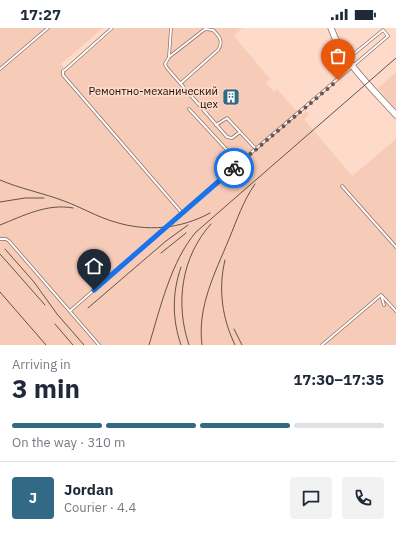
<!DOCTYPE html>
<html lang="en">
<head>
<meta charset="utf-8">
<style>
  :root { --surface:#fff; --page:#f2f2f3; --text:#1f2937; --muted:#747a83; --line:#e0e1e3; --accent:#326984 }
  body { margin:0; font-family:"IBM Plex Sans",sans-serif; background:var(--page); color:var(--text); height:100vh; display:flex; flex-direction:column; font-size:15px; white-space:nowrap }
  * { box-sizing:border-box; margin:0 }
  p { font-size:13px; color:var(--muted) }
  .icon { flex:none; width:22px; height:22px; fill:none; stroke:currentColor; stroke-width:2; stroke-linecap:round; stroke-linejoin:round }
  .map { position:relative; height:317px; overflow:hidden }
  .panel { display:flex; flex-direction:column; background:var(--surface); flex:1 }
  .panel>* { flex:none }
  .pin { position:absolute; display:grid; place-items:center; width:34px; height:34px; color:#fff; margin:-41px -17px; border-radius:50% 50% 50% 0; rotate:-45deg; box-shadow:0 0 4px #0007 }
  .pin .icon { rotate:45deg }
  .courier { position:absolute; display:grid; place-items:center; width:40px; height:40px; margin:-20px; border:3px solid #1a73e8; border-radius:50%; background:#fff; color:#222; box-shadow:0 1px 5px #0007 }
  .summary em { font-style:normal; font-weight:700 }
  .summary div { display:flex; flex-direction:column-reverse }
  .summary { display:flex; align-items:center; justify-content:space-between; height:68px; padding:0 12px }
  h1 { font-size:26px; font-weight:700; line-height:30px }
  .bar { display:grid; grid-template-columns:repeat(4,1fr); gap:6px 4px; align-content:center; height:48px; padding:0 12px }
  .bar i { height:5px; border-radius:3px; background:var(--line) }
  .bar .active { background:var(--accent) }
  .bar p { grid-column:span 4 }
  .line { display:flex; align-items:center; gap:10px; padding:0 12px; border-top:1px solid var(--line) }
  .line div { flex:1 }
  .round { display:grid; place-items:center; flex:none; width:42px; height:42px; border-radius:4px; background:var(--page) }
  .status { display:flex; justify-content:space-between; align-items:center; height:28px; padding:0 20px; background:var(--surface); direction:ltr }
  .status svg { height:11px; fill:currentColor }
  .map>svg:first-child { display:block }
  .built { fill:#f6ccb8 }
  .lines { fill:none; stroke-linecap:round; stroke-linejoin:round }
  .lane-casing { stroke:#917264; stroke-width:3.5 }
  .secondary-casing { stroke:#917264; stroke-width:7 }
  .lane { stroke:#fff; stroke-width:2 }
  .secondary { stroke:#fff; stroke-width:5.5 }
  .rail { stroke:#655249; stroke-width:1 }
  .done { stroke:#69564d; stroke-width:4; stroke-dasharray:0 7.2 }
  .route { stroke:#1a73e8; stroke-width:5 }
  .labels { text-anchor:middle; stroke-width:3.5; stroke-linejoin:round; paint-order:stroke }
  .poi-label { font-size:11px; fill:#1a0f0a; stroke:#fddaca; text-anchor:end }
</style>
</head>
<body>
<div class="status"><b>17:27</b><svg viewBox="0 0 49 12"><path d="M0 12V9h3v3zM5 12V6h3v6zM10 12V3h3v9zM15 12V0h3v12zM26 1h20v11H26zM47 4h2v5h-2z"/></svg></div>
<div class="map">
<svg width="396" height="317" viewBox="0 0 396 317">
  <rect width="100%" height="100%" fill="#fddaca"/>
  <g class="built">
    <polygon points="0,0 103,0 61,36 67,43 116,0 242,0 234,8 270,51 266,55 274,64 277,61 301,88 306,83 309,86 304,91 352,148 396,111 396,317 0,317"/>
    <polygon points="396,44 396,81 378,60"/>
  </g>
  <g class="lines">
    <g class="lane-casing">
      <g id="lane">
        <polyline points="112,0 65,42 63,43 63,47 182,185"/>
        <polyline points="171,0 169,29 165,36 167,40 227,109 232,110 240,104 256,121"/>
        <path d="M169 29 205 1 213 2C219 8 224 13 218 22L181 55"/>
        <polyline points="0,41 48,0"/>
        <polyline points="189,81 239,135"/>
        <polyline points="216,97 227,90 240,104"/>
        <polyline points="342,158 396,219"/>
        <polyline points="0,211 6,211 9,213 99,317"/>
        <polyline points="382,268 396,283"/>
        <polyline points="70,283 239,135 388,8 383,2 355,25"/>
        <polyline points="322,317 381,267 384,277"/>
      </g>
    </g>
    <g class="secondary-casing">
      <path id="secondary" d="M331 0C342 33 374 62 396 87"/>
    </g>
    <use href="#lane" class="lane"/>
    <use href="#secondary" class="secondary"/>
    <g class="rail">
      <path d="M0 152C21 161 43 165 64 173 81 179 97 189 115 194 147 204 181 201 210 185"/>
      <polyline points="0,174 25,170 44,170"/>
      <path d="M0 197C23 188 47 175 73 180"/>
      <polyline points="5,221 34,254 57,286 84,317"/>
      <polyline points="161,225 186,205"/>
      <polyline points="0,226 45,277"/>
      <path d="M225 232C218 261 222 290 235 317"/>
      <polyline points="0,264 46,317"/>
      <polyline points="88,280 166,213 188,197"/>
      <polyline points="55,296 73,317"/>
      <polyline points="234,301 242,317"/>
      <path d="M149 317C160 281 171 233 196 204L396 30"/>
      <path d="M181 317C172 291 172 265 181 239"/>
      <path d="M189 317C175 276 181 229 211 196"/>
      <path d="M202 317C197 279 215 245 229 211 237 192 243 173 255 156"/>
    </g>
  </g>
  <g class="lines">
    <polyline class="done" points="234,140 338,52"/>
    <polyline class="route" points="94,262 234,140"/>
  </g>
  <defs>
    <g id="building-square" transform="scale(0.9)"><rect x="-9" y="-9" width="18" height="18" rx="4" fill="#326984" stroke="#fddaca"/><path d="M-4-6H4V6H1V3H-1V6H-4ZM-2.5-4.3h1.7v1.8h-1.7ZM.8-4.3h1.7v1.8H.8ZM-2.5-1h1.7V.8h-1.7ZM.8-1h1.7V.8H.8Z" fill="#fff"/></g>
  </defs>
  <g fill-rule="evenodd">
    <use href="#building-square" x="231" y="69"/>
  </g>
  <g class="labels">
    <g class="poi-label">
      <text x="218" y="67">Ремонтно-механический<tspan x="218" dy="13">цех</tspan></text>
    </g>
  </g>
</svg>
<div class="pin" style="left:338px;top:52px;background:#ea580c"><svg class="icon" aria-label="bag" viewBox="0 0 24 24"><path d="M5 8h14l-1 12H6zM9 8a3 3 0 0 1 6 0"/></svg></div>
<div class="pin" style="left:94px;top:262px;background:#1f2937"><svg class="icon" aria-label="home" viewBox="0 0 24 24"><path d="M3 11l9-7 9 7M6 9v11h12V9"/></svg></div>
<div class="courier" style="left:234px;top:140px"><svg class="icon" aria-label="bike" viewBox="0 0 24 24"><circle cx="6" cy="16" r="4"/><circle cx="18" cy="16" r="4"/><path d="M6 16l4-8h5l3 8M10 8l3 8H6M13 5h3"/></svg></div>
</div>
<section class="panel">
<div class="summary"><div><h1>3 min</h1><p>Arriving in</p></div><em>17:30–17:35</em></div>
<div class="bar"><i class="active"></i><i class="active"></i><i class="active"></i><i></i><p>On the way · 310 m</p></div>
<div class="line" style="height:72px"><b class="round" style="background:var(--accent);color:#fff">J</b><div><b>Jordan</b><p>Courier · 4.4</p></div><a class="round"><svg class="icon" aria-label="chat" viewBox="0 0 24 24"><path d="M4 5h16v11H9l-5 4z"/></svg></a><a class="round"><svg class="icon" aria-label="phone" viewBox="0 0 24 24"><path d="M5 4h4l2 5-3 2q2 4 5 5l2-3 5 2v4C11 20 4 13 5 4z"/></svg></a></div>
</section>
</body>
</html>
